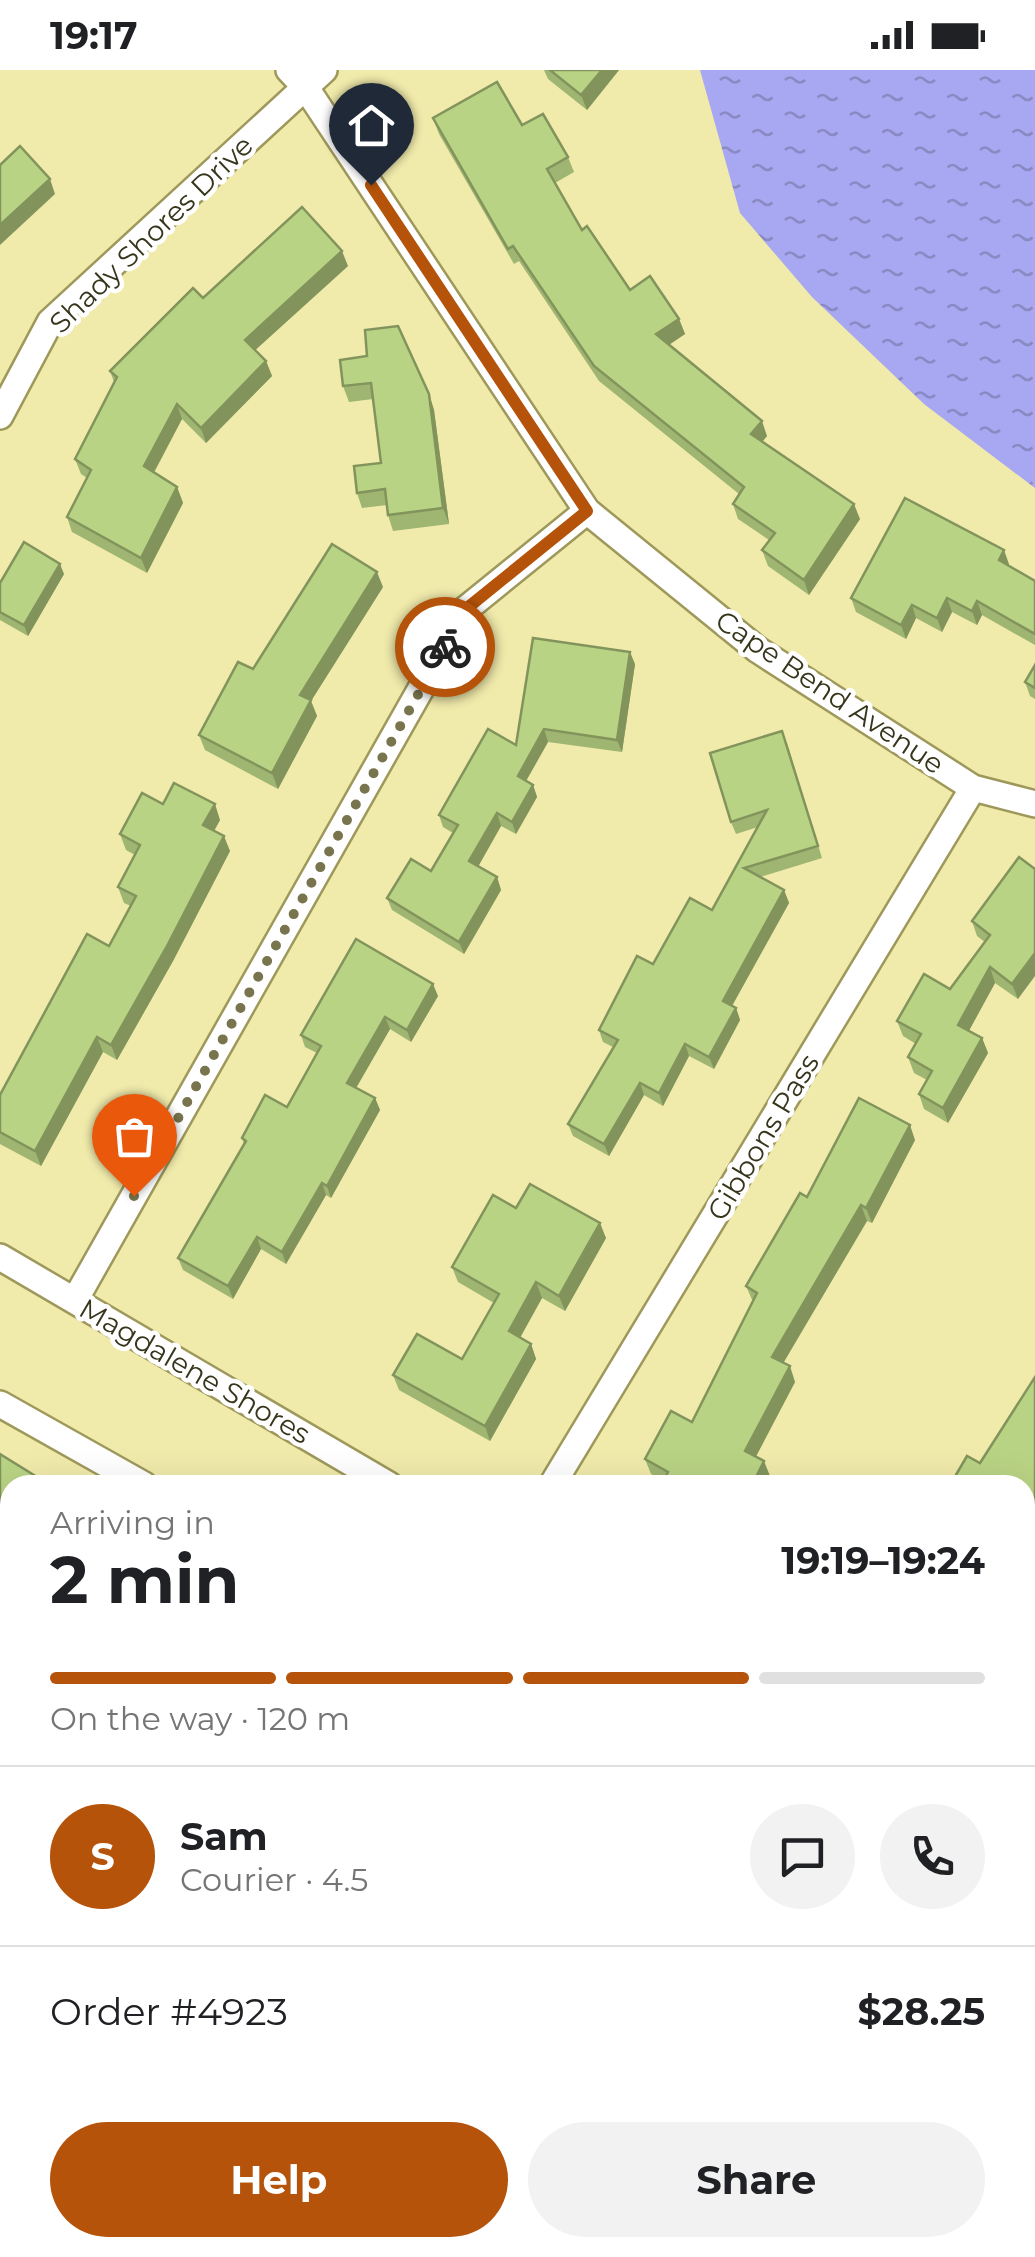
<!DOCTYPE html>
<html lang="en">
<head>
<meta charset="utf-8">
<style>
  :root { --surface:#fff; --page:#f2f2f2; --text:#202124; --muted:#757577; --line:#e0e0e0; --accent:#b45309 }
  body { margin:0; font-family:Montserrat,sans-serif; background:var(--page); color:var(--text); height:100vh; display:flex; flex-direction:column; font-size:38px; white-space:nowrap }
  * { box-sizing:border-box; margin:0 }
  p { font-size:32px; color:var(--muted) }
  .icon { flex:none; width:55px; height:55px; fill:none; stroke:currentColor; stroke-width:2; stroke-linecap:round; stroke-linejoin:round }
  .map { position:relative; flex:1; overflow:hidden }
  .panel { position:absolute; left:0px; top:1405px; width:1035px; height:782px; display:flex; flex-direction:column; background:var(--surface); border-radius:30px 30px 0 0; box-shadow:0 10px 40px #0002 }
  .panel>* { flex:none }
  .pin { position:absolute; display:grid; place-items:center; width:85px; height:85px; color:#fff; margin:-102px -42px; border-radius:50% 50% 50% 0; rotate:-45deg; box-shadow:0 0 10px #0007 }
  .pin .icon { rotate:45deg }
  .courier { position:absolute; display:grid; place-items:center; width:100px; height:100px; margin:-50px; border:8px solid #b45309; border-radius:50%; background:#fff; color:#222; box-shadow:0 2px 12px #0007 }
  .headline em { font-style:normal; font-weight:700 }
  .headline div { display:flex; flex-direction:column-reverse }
  .headline { display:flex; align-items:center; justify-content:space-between; height:170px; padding:0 50px }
  h1 { font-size:65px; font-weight:700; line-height:75px }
  .bar { display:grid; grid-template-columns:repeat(4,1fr); gap:15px 10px; align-content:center; height:120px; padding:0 50px }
  .bar i { height:12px; border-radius:8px; background:var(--line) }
  .bar .selected { background:var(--accent) }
  .bar p { grid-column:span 4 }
  .line { display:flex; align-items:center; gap:25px; padding:0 50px; border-top:2px solid var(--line) }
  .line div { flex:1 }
  .round { display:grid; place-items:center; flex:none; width:105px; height:105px; border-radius:52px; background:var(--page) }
  .cta { display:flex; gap:20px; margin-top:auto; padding:20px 50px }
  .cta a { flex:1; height:115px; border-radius:60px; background:var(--accent); color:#fff; font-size:40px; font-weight:700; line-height:115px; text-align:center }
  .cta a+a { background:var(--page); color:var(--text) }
  .status { display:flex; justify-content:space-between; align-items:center; height:70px; padding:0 50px; background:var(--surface); direction:ltr }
  .status svg { height:28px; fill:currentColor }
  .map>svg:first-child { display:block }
  .built { fill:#e6e098 }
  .wetland { fill:url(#wetland-marsh) }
  .water { fill:url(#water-ripples) }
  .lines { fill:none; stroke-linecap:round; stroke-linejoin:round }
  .service-casing { stroke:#9e985b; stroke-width:18 }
  .minor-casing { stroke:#9e985b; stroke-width:30 }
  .secondary-casing { stroke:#9e985b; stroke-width:42 }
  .service { stroke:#fff; stroke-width:12 }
  .minor { stroke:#fff; stroke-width:25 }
  .secondary { stroke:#f7f4d6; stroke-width:38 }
  .wall { fill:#9fb572 }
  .shaded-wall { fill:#82945c }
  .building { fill:#b9d384; stroke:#82945c; stroke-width:2.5 }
  .done { stroke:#78744d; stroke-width:10; stroke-dasharray:0 18 }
  .route { stroke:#b45309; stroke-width:12 }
  .labels { text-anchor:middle; stroke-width:9; stroke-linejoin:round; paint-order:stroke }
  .street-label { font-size:28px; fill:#37351b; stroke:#fff }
</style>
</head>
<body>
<div class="status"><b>19:17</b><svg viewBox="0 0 49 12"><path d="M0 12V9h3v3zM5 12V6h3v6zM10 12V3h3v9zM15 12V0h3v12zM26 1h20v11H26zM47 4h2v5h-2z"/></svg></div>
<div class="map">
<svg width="1035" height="2187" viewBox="0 0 1035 2187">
  <defs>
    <pattern id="wetland-marsh" width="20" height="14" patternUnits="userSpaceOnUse" patternTransform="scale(2.5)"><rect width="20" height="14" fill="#fcb597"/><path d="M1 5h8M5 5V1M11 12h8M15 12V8" fill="none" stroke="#d99c82"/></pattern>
    <pattern id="water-ripples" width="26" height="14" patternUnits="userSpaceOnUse" patternTransform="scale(2.5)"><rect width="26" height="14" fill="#a7a7f2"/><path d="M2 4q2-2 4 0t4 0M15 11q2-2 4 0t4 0" fill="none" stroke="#8989c3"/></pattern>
  </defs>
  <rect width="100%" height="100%" fill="#f0eaab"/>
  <polygon class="built" points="10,2026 10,2178 781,2178 776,2187 0,2187 0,2028"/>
  <polygon class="wetland" points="781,2178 929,2178 923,2187 776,2187"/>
  <polygon class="water" points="700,0 1035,0 1035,418 924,334 812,227 740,143"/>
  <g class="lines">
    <g class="service-casing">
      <g id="service">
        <polyline points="230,2178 234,2187"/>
        <polyline points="635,2187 639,2178"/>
      </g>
    </g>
    <g class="minor-casing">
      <g id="minor">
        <polyline points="289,0 306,18 587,441 758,580 973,718 1035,734"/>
        <polyline points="0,346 50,252 324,0"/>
        <polyline points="0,1187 389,1415"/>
        <polyline points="75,1230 466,539 587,441"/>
        <polyline points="0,1334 144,1415"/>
        <polyline points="552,1415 973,718"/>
        <polyline points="1025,1633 1035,1615"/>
        <polyline points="0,1791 10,1788"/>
      </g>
    </g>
    <g class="secondary-casing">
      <g id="secondary">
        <polyline points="1025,1925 1035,1927"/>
        <polyline points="0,1939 10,1936"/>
      </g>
    </g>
    <use href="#service" class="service"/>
    <use href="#minor" class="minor"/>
    <use href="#secondary" class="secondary"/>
  </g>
  <g class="wall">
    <polygon points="544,0 619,0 587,40 548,9"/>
    <polygon points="433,48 522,55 568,87 574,102 555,113 582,160 630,220 679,249 685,264 669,275 767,366 762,372 860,449 809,525 768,496 762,480 769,470 738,449 733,434 739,424 599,311 519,191 514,194 439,64"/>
    <polygon points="348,196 255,280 266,291 272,306 206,373 182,349 154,403 177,417 183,433 147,503 72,462 67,447 87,408 81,404 75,389 114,312 110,301 203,228"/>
    <polygon points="340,290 429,324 434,340 449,454 393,461 388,445 387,435 362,438 357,423 381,393 373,329 349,332 343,316"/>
    <polygon points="1009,494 1008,495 1035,511 1035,575 982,545 977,555 952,542 942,562 916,548 906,569 856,542 851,528"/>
    <polygon points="64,504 28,566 0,550 0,513"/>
    <polygon points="383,517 311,631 317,646 278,719 205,680 199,665 253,599"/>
    <polygon points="635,594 622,682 548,672 526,711 533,715 537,727 516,764 501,756 478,796 497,807 501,820 464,884 392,840 387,828 431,801 453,763 443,757 439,745 516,675"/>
    <polygon points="1035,595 1035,629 1030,626 1025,612"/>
    <polygon points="787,673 822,788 760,807 784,820 789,833 732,936 736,938 740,950 714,999 689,986 663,1036 644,1025 609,1086 573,1066 568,1054 613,977 603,972 599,960 653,894 712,840 758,757 736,764 731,752"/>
    <polygon points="163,734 220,750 214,761 230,781 173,891 117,990 103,982 41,1096 0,1074 0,1025 109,876 131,836 124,833 118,817 135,785 126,780 120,764"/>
    <polygon points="1019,787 1018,929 995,913 969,960 982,968 988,983 948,1053 924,1039 919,1024 927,1010 914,1003 908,987 916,974 903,966 897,951 950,919 985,872 977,866 972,851"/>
    <polygon points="438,926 411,972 390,959 356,1018 375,1028 380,1040 331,1128 326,1125 286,1194 261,1179 233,1229 183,1200 178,1188 244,1074 242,1068 287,1037 317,983 305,977 301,965"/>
    <polygon points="915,1070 872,1153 867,1151 783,1293 795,1312 756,1386 770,1406 765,1415 661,1415 663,1411 651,1404 645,1389 692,1352 753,1232 746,1216 807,1127"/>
    <polygon points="516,1138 606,1168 565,1241 542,1228 520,1267 531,1274 536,1289 490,1371 399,1320 393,1305 462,1289 494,1233 458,1212 452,1197"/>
    <polygon points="0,1384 10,1415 10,1480 0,1473"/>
    <polygon points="10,1623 10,1719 0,1721 0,1625"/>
    <polygon points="301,2178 402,2178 302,2180"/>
  </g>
  <g class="shaded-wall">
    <polygon points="602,0 619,0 587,40 581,25"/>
    <polygon points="50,109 55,124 0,175 0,155"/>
    <polygon points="342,181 348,196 250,285 245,270"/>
    <polygon points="679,249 685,264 661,280 656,264"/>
    <polygon points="266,291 272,306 206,373 201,358"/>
    <polygon points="429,324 434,340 449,454 443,438"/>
    <polygon points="177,334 182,349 149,411 144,396"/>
    <polygon points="762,351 767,366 756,379 751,364"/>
    <polygon points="177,417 183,433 147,503 141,488"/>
    <polygon points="854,434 860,449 809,525 804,510"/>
    <polygon points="1004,480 1009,494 1004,503 999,490"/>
    <polygon points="60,494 64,504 28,566 24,555"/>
    <polygon points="377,502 383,517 311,631 317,646 278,719 272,703 300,625"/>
    <polygon points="947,528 952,542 942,562 937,548"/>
    <polygon points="977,531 982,545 977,555 972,541"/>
    <polygon points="912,535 916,548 906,569 901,555"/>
    <polygon points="630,582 635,594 622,682 617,670"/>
    <polygon points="544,659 548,672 522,718 518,706"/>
    <polygon points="533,715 537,727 516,764 512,752"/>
    <polygon points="215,734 220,750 209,770 203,755"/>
    <polygon points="497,743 501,756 474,804 469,791"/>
    <polygon points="224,766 230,781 173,891 117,990 111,975"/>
    <polygon points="497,807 501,820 464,884 459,872"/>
    <polygon points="784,820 789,833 728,943 723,931"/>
    <polygon points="1035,883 1035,906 1018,929 1012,914"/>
    <polygon points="990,897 995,913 964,970 958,955"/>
    <polygon points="433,914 438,926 411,972 407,960"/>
    <polygon points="736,938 740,950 714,999 709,987"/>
    <polygon points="385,947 390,959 352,1025 347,1013"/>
    <polygon points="97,967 103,982 41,1096 35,1081"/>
    <polygon points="982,968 988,983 948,1053 943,1038"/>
    <polygon points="685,974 689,986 663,1036 659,1023"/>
    <polygon points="640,1013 644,1025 609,1086 604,1074"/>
    <polygon points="375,1028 380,1040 331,1128 327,1116"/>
    <polygon points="910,1055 915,1070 872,1153 866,1138"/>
    <polygon points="322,1113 326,1125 286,1194 282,1182"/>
    <polygon points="861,1135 867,1151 778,1302 772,1287"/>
    <polygon points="600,1153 606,1168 565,1241 559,1226"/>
    <polygon points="257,1167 261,1179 233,1229 228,1216"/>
    <polygon points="536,1212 542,1228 515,1277 509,1261"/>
    <polygon points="531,1274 536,1289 490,1371 485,1356"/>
    <polygon points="790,1296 795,1312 751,1396 745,1381"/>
    <polygon points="764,1391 770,1406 765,1415 752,1415"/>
    <polygon points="1035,1441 1035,1466 1025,1483 1025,1458"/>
  </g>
  <g class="building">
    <polygon points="550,0 602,0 581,25"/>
    <polygon points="497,12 522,55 543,44 568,87 547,99 582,160 587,156 630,220 650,206 679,249 656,264 762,351 751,364 854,434 804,510 762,480 775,463 733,434 744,417 594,296 513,176 508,179 433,48"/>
    <polygon points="20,76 50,109 0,155 0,95"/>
    <polygon points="302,137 342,181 245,270 266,291 201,358 177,334 144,396 177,417 141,488 67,447 91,400 75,389 117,307 110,301 193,218 203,228"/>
    <polygon points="398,256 429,324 443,438 388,445 385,419 357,423 354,396 381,393 371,313 343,316 340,290 367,286 365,260"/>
    <polygon points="905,428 1004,480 999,490 1035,511 1035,564 977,531 972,541 947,528 937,548 912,535 901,555 851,528"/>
    <polygon points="24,472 60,494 24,555 0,542 0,513"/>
    <polygon points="332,474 377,502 300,625 311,630 272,703 199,665 238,592 253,599"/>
    <polygon points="533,568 630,582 617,670 544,659 518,706 533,715 512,752 497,743 469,791 497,807 459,872 387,828 411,789 431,801 458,755 439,745 488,659 516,675"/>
    <polygon points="1035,595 1035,618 1025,612"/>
    <polygon points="782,661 818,776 744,798 784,820 723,931 736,938 709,987 685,974 659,1023 640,1013 604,1074 568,1054 618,970 599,960 637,886 653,894 690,828 712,840 767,740 731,752 710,683"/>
    <polygon points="174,713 215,734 203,755 224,766 167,876 111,975 97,967 35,1081 0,1062 0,1025 87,864 109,876 136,826 118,817 140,775 120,764 142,723 163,734"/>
    <polygon points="1019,787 1035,799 1035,883 1012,914 990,897 958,955 982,968 943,1038 919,1024 932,1001 908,987 921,964 897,951 924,904 950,919 990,865 972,851"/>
    <polygon points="356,869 433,914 407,960 385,947 347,1013 375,1028 327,1116 322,1113 282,1182 257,1167 228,1216 178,1188 246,1071 242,1068 265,1025 287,1037 321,976 301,965"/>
    <polygon points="859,1028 910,1055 866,1138 861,1135 772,1287 790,1296 745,1381 764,1391 752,1415 661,1415 668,1402 645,1389 671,1341 692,1352 757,1223 746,1216 800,1123 807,1127"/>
    <polygon points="530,1114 600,1153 559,1226 536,1212 509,1261 531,1274 485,1356 393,1305 417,1264 462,1289 499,1224 452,1197 493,1125 516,1138"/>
    <polygon points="1035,1307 1035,1441 1025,1458 1025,1415 950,1415 967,1386 980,1393"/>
    <polygon points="0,1384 50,1415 10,1415 10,1472 0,1465"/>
    <polygon points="8,1623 10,1623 10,1707 0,1709 0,1625"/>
    <polygon points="1035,2151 1035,2187 1015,2187 1020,2178 1025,2178 1025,2169"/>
  </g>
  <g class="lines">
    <polyline class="done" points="134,1126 445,577"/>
    <polyline class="route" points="371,115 587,441 466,539 445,577"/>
  </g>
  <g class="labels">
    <g class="street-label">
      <text transform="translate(151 164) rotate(-44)" y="10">Shady Shores Drive</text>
      <text transform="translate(830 622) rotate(34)" y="10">Cape Bend Avenue</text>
      <text transform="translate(763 1067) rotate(-59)" y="10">Gibbons Pass</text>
      <text transform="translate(195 1301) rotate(30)" y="10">Magdalene Shores</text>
    </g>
  </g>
</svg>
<div class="pin" style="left:134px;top:1126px;background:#ea580c"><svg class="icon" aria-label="bag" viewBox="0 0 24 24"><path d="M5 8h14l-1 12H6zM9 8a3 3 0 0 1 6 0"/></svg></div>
<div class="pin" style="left:371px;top:115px;background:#1f2937"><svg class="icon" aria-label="home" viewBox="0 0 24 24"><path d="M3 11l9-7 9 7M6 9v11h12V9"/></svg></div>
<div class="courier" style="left:445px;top:577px"><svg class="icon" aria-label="bike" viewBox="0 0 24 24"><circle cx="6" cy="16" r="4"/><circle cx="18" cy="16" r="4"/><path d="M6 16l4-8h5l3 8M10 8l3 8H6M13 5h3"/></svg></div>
<section class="panel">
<div class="headline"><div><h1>2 min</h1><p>Arriving in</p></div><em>19:19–19:24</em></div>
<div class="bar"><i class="selected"></i><i class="selected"></i><i class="selected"></i><i></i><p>On the way · 120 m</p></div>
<div class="line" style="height:180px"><b class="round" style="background:var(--accent);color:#fff">S</b><div><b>Sam</b><p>Courier · 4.5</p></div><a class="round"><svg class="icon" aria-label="chat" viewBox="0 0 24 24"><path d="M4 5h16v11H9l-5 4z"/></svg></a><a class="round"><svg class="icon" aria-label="phone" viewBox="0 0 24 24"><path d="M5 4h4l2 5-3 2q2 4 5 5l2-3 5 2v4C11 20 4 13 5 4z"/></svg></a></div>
<div class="line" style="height:130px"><div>Order #4923</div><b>$28.25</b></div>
<div class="cta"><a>Help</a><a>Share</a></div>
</section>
</div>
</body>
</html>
